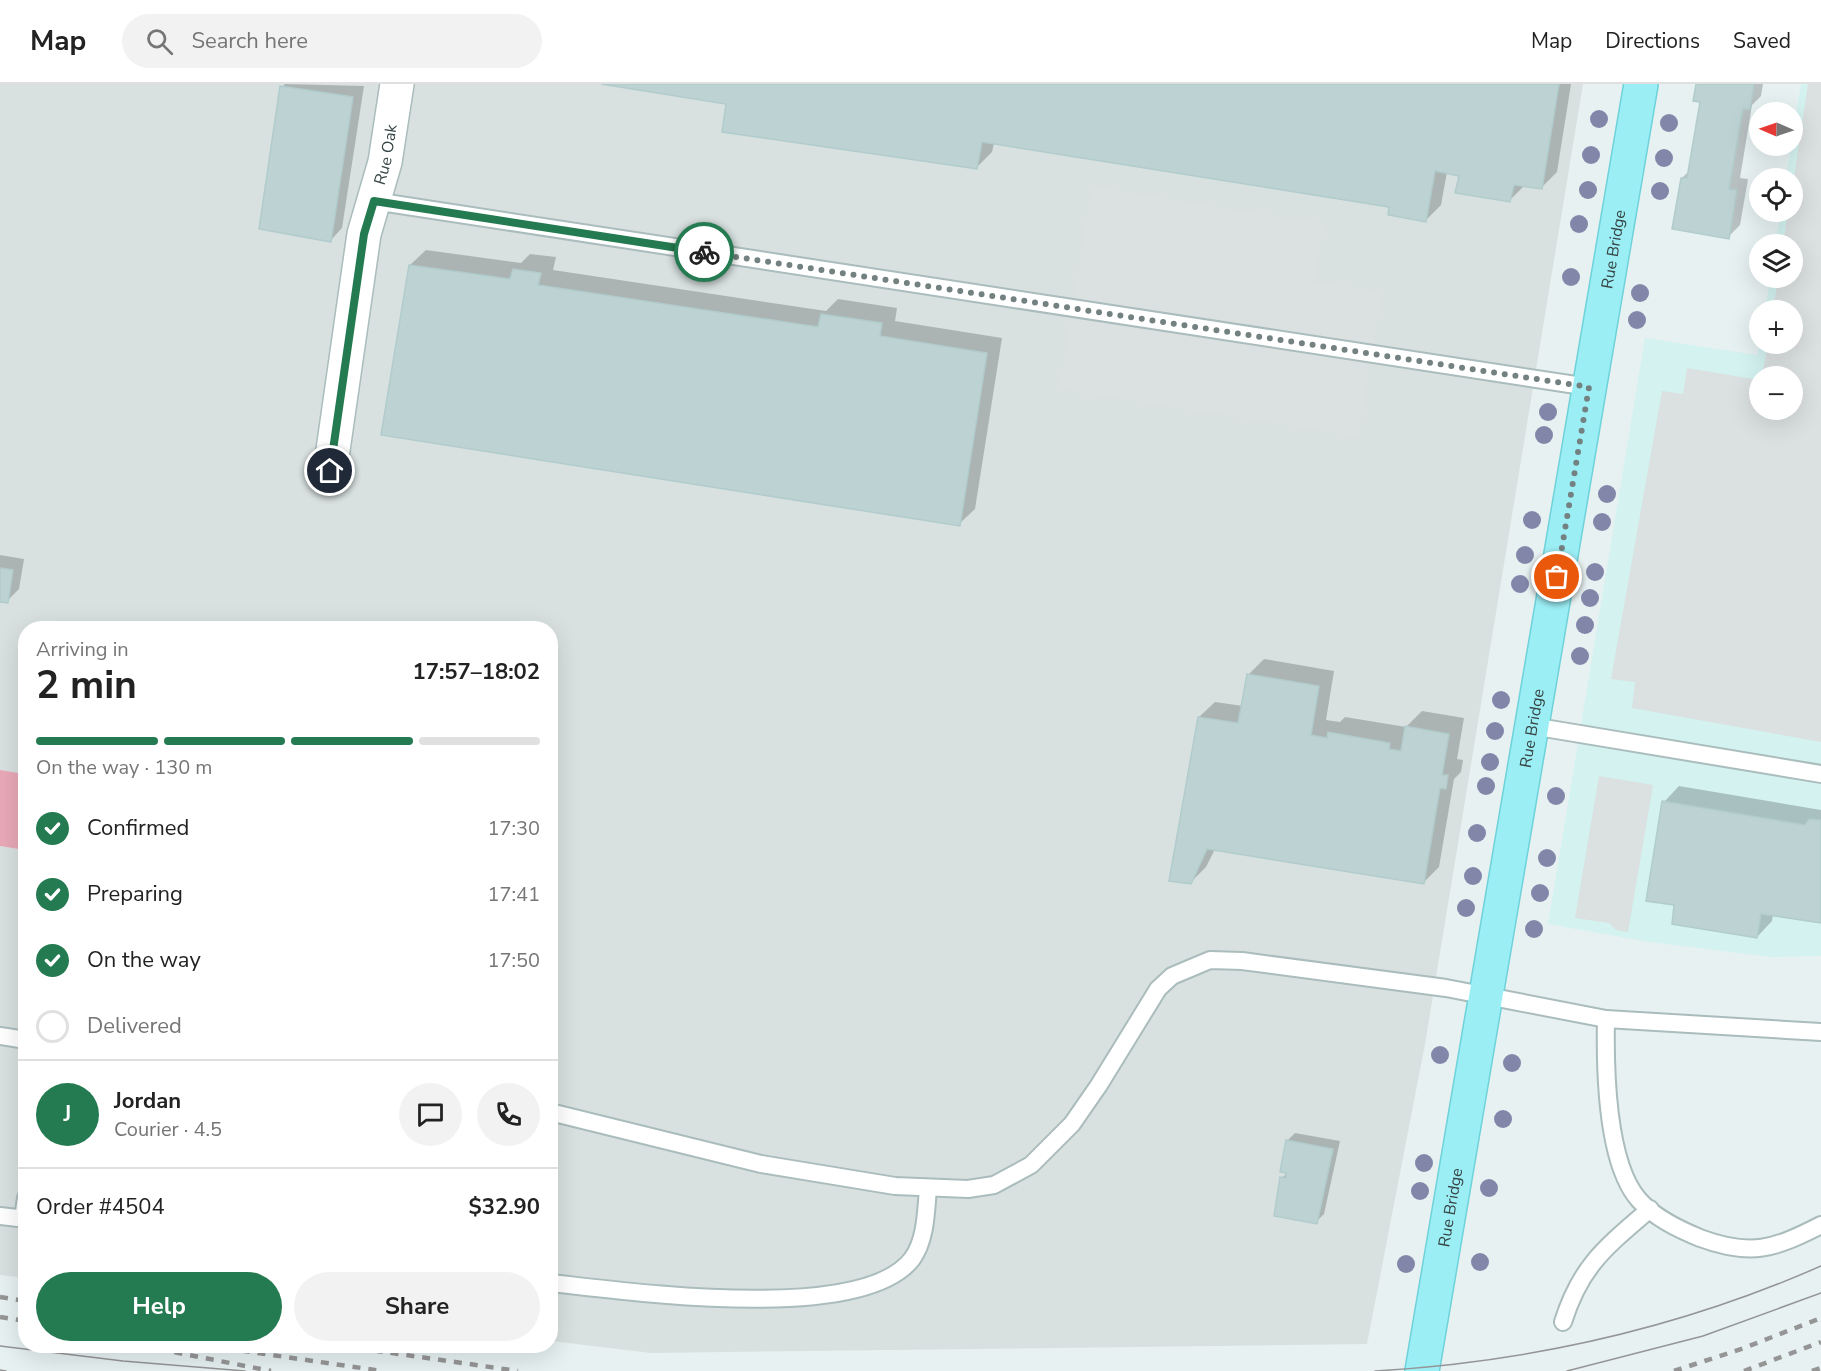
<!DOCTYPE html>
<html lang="en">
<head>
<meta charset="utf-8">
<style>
  :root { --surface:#fff; --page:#f2f2f2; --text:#222; --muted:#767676; --line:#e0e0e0; --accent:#257b51 }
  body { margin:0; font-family:"Nunito Sans",sans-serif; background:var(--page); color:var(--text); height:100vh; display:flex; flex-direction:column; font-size:22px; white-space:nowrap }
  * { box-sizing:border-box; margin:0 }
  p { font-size:20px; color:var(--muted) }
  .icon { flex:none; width:33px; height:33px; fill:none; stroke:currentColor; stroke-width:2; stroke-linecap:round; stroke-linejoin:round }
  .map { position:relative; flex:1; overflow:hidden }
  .drawer { position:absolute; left:18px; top:537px; width:540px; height:732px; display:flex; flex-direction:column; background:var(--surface); border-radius:24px; box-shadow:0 6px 24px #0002 }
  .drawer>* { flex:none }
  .needle { width:39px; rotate:272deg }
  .tools { position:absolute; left:1749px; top:18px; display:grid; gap:12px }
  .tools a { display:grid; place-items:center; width:54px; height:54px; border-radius:50%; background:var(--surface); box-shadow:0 6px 24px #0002; font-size:30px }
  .pin { position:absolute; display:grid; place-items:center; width:51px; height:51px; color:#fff; margin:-26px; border:3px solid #fff; border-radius:50%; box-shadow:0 2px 6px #0007 }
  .courier { position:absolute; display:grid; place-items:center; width:60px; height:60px; margin:-30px; border:4px solid #257b51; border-radius:50%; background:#fff; color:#222; box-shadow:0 2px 8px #0007 }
  .head em { font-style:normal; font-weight:700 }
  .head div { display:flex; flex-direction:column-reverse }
  .head { display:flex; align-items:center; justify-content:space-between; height:102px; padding:0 18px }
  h1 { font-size:39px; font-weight:700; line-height:45px }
  .bar { display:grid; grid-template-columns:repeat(4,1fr); gap:9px 6px; align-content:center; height:72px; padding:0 18px }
  .bar i { height:8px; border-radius:4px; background:var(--line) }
  .bar .active { background:var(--accent) }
  .bar p { grid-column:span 4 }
  .line { display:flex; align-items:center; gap:15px; padding:0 18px; border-top:2px solid var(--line) }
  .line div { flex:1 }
  .round { display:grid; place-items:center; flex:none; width:63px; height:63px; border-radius:32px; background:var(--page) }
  ol { padding:0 18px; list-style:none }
  li { display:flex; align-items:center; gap:18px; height:66px }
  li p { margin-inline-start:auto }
  li .icon { padding:6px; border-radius:50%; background:var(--accent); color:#fff; stroke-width:4 }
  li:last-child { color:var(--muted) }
  li i { width:33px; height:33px; border:3px solid var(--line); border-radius:50% }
  .primary-button { display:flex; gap:12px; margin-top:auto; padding:12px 18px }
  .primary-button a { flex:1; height:69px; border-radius:36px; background:var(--accent); color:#fff; font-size:24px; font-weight:700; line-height:69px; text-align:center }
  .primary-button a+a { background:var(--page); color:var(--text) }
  header { display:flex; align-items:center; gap:36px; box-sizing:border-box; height:84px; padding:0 30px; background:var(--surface); border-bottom:2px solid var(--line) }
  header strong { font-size:28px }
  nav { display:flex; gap:33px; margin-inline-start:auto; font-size:21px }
  .search { width:420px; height:54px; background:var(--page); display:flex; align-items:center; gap:15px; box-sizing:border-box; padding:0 21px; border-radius:33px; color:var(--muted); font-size:22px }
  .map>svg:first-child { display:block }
  .commercial { fill:#d3f2f0; fill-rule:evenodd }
  .industrial { fill:#d8e1e0 }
  .parking { fill:#dbe0e0 }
  .water { fill:#e9a8b7 }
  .shadow { fill:#0003 }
  .building { fill:#bdd2d2; stroke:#b1cccc; stroke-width:1.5 }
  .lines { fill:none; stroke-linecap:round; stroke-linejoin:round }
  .lane-casing { stroke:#aabcbc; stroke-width:20 }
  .street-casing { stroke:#aabcbc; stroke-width:36 }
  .primary-casing { stroke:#6ed2d9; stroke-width:36 }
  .lane { stroke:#fff; stroke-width:16 }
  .street { stroke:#fff; stroke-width:33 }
  .primary { stroke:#9ceef5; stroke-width:33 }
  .tram { stroke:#959595; stroke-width:1.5 }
  .rail { stroke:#959595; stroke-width:4.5; stroke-dasharray:8 8; stroke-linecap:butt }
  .tree { fill:#8287aa }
  .done { stroke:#748181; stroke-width:6; stroke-dasharray:0 10.8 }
  .route { stroke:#257b51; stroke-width:8 }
  .labels { text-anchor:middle; stroke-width:5; stroke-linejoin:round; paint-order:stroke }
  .street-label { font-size:16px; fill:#364444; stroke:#fff }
</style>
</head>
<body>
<header>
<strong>Map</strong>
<div class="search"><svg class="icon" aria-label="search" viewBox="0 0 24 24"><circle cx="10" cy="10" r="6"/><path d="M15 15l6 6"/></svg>Search here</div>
<nav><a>Map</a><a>Directions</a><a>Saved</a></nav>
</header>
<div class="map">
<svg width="1821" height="1287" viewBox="0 0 1821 1287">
  <rect width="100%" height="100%" fill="#e7f1f2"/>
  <path class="commercial" d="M1801 0H1821V872L1770 873 1650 858 1548 840 1645 254 1757 271 1760 260H1792V226H1765L1770 194H1792V160H1775L1781 128H1792V94H1786ZM1760 292H1792V326H1760Z"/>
  <g class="industrial">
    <polygon points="0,0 1583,0 1425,960 1367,1260 651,1269 551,1257 550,544 26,544 25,690 0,686"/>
    <polygon points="0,762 25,766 25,1194 0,1191"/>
  </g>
  <g class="parking">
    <polygon points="1808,0 1821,0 1821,658 1632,624 1635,598 1611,595 1662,307 1683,310 1687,284 1759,296 1760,326 1792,326 1792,292 1763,287 1768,260 1792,260 1792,226 1773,226 1778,194 1792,194 1792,160 1783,160 1788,128 1792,128 1793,100"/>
    <polygon points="1092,103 1323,140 1314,198 1381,208 1358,352 1060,305"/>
    <polygon points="1599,692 1653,701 1628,848 1616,846 1609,839 1575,834"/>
  </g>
  <polygon class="water" points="0,686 25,690 25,766 0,762"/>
  <g class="shadow">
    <polygon points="285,0 364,2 342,144 331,156 282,3"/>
    <polygon points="611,0 1571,0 1557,88 1541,104 1525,101 1509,117 1460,90 1447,88 1441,121 1426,136 1390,121 994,59 992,68 976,84 728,19"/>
    <polygon points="1697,0 1763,0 1761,12 1752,21 1740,94 1748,95 1740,141 1728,153 1682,94 1689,87 1702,16"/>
    <polygon points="426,166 521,179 530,170 556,173 553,186 826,227 838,215 897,224 895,237 1002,254 975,425 959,440 410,181"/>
    <polygon points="0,471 24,475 19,505 7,517 0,516"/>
    <polygon points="1264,575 1334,587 1326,636 1340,638 1345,633 1406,643 1422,627 1464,634 1457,675 1463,676 1461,688 1454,695 1439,783 1423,799 1215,765 1206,783 1190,799 1199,633 1215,618 1243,622 1249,590"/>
    <polygon points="1679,702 1821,726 1821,838 1773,830 1772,837 1757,853 1676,820 1664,718"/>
    <polygon points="1295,1049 1340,1057 1324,1130 1316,1138 1282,1094 1288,1088 1287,1057"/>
  </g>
  <g class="building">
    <polygon points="601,0 1559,0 1542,105 1514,101 1510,118 1455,109 1459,92 1435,87 1426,138 1388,131 1389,123 982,58 977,85 722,48 726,20"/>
    <polygon points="1696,0 1754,0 1750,26 1743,25 1729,105 1737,106 1729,155 1672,145 1681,94 1687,94 1700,18 1693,17"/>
    <polygon points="280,2 353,13 331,158 259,145"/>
    <polygon points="409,181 510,195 513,185 541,189 538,201 818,243 821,230 882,239 880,252 987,269 960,442 381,351"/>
    <polygon points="0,484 13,486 8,519 0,518"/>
    <polygon points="1247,590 1319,602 1311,651 1327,654 1328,648 1390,659 1389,665 1401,667 1405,642 1449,650 1442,691 1448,691 1446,705 1440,704 1424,800 1207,765 1191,800 1169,797 1198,633 1238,639"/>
    <polygon points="1662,717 1805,741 1809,735 1821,736 1821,839 1761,830 1757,854 1672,840 1674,821 1646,817"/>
    <polygon points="1286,1056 1333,1065 1317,1140 1274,1132 1280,1093 1286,1094 1286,1089 1280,1088"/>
  </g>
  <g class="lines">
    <g class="lane-casing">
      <g id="lane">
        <polyline points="374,117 1589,303"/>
        <polyline points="1532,642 1821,690"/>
        <path d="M1606 935C1605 982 1606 1079 1639 1116 1655 1134 1678 1145 1700 1154 1751 1173 1774 1165 1821 1141"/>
        <polyline points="0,952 26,956"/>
        <polyline points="550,1028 761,1080 895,1102 968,1105 994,1101 1031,1081 1072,1040 1099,1001 1158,905 1172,892 1210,876 1242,877 1446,904 1606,935 1821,948"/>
        <polyline points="0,1132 26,1135"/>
        <polyline points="23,1135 26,1114"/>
        <path d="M550 1199C627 1207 861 1241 912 1175 926 1156 926 1127 928 1104"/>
        <path d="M1563 1238C1581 1181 1606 1163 1650 1125"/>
      </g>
    </g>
    <g class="street-casing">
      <g id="street">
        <path id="s1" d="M330 387 364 150 385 78 397 0"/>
      </g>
    </g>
    <g class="primary-casing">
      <g id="primary">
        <path id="s2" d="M1422 1287 1641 0"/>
      </g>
    </g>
    <use href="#lane" class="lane"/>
    <use href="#street" class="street"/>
    <use href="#primary" class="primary"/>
    <g class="tram">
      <polyline points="0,1262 123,1277 245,1287"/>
      <polyline points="0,1286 6,1287"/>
      <path d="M1375 1287C1528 1278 1680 1244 1821 1182"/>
      <polyline points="1567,1287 1703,1252 1821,1209"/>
    </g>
    <g class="rail">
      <polyline points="0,1213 26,1217"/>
      <polyline points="0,1233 26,1237"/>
      <polyline points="143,1262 271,1287"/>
      <polyline points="210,1262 382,1287"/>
      <polyline points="343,1262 518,1287"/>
      <polyline points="1674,1287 1744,1264 1821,1234"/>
      <polyline points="1744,1287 1821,1258"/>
      <polyline points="1812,1287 1821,1284"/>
    </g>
  </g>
  <g class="tree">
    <circle cx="1599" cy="35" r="9"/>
    <circle cx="1669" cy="39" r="9"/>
    <circle cx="1591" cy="71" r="9"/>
    <circle cx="1664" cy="74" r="9"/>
    <circle cx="1588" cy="106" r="9"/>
    <circle cx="1660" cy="107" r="9"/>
    <circle cx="1579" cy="140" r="9"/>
    <circle cx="1571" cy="193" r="9"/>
    <circle cx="1640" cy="209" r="9"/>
    <circle cx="1637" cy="236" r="9"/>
    <circle cx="1548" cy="328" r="9"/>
    <circle cx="1544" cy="351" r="9"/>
    <circle cx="1607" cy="410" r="9"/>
    <circle cx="1532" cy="436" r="9"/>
    <circle cx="1602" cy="438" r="9"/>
    <circle cx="1525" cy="471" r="9"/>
    <circle cx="1595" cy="488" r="9"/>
    <circle cx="1520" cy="500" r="9"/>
    <circle cx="1590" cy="514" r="9"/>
    <circle cx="1585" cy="541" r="9"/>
    <circle cx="1580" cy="572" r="9"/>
    <circle cx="1501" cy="616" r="9"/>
    <circle cx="1495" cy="647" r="9"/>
    <circle cx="1490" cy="678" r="9"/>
    <circle cx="1486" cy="702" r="9"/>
    <circle cx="1556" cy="712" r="9"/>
    <circle cx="1477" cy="749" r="9"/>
    <circle cx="1547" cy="774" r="9"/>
    <circle cx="1473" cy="792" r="9"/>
    <circle cx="1540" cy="809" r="9"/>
    <circle cx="1466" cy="824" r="9"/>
    <circle cx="1534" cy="845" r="9"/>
    <circle cx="1440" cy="971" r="9"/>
    <circle cx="1512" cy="979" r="9"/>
    <circle cx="1503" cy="1035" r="9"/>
    <circle cx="1424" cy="1079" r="9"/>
    <circle cx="1489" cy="1104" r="9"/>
    <circle cx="1420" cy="1107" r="9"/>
    <circle cx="1480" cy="1178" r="9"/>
    <circle cx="1406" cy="1180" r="9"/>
  </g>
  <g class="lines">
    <polyline class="done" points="704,168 1589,303 1557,493"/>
    <polyline class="route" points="330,387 364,150 374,117 704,168"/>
  </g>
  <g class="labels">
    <g class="street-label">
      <text dy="6" stroke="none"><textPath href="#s1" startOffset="322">Rue Oak</textPath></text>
      <text dy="6" stroke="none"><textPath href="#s2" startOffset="1138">Rue Bridge</textPath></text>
      <text dy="6" stroke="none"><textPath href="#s2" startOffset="652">Rue Bridge</textPath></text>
      <text dy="6" stroke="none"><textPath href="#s2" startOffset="166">Rue Bridge</textPath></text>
    </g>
  </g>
</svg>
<div class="tools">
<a><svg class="needle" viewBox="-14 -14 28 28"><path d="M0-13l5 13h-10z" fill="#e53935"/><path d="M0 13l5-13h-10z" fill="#767676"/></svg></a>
<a><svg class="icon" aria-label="locate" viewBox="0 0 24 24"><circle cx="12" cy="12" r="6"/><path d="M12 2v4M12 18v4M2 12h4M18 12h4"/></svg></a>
<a><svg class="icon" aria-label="layers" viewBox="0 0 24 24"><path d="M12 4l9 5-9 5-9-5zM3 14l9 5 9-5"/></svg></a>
<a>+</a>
<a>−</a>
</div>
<div class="pin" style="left:1557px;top:493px;background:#ea580c"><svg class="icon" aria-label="bag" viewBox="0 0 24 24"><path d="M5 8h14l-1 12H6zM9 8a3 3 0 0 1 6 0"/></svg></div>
<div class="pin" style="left:330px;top:387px;background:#1f2937"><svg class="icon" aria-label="home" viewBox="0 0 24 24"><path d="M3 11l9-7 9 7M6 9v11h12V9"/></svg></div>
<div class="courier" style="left:704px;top:168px"><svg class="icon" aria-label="bike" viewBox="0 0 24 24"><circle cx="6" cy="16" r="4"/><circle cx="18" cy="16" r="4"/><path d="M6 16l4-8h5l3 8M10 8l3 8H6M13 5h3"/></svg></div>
<section class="drawer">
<div class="head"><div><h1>2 min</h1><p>Arriving in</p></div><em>17:57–18:02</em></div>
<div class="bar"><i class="active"></i><i class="active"></i><i class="active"></i><i></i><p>On the way · 130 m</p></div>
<ol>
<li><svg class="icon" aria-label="check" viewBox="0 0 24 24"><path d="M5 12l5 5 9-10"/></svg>Confirmed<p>17:30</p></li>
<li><svg class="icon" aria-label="check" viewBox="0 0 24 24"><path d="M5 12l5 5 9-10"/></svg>Preparing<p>17:41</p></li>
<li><svg class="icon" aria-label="check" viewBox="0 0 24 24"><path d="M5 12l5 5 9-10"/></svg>On the way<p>17:50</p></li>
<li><i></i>Delivered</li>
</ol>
<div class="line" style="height:108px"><b class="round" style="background:var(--accent);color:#fff">J</b><div><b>Jordan</b><p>Courier · 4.5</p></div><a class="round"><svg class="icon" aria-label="chat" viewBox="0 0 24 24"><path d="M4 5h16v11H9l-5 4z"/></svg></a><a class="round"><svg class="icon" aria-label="phone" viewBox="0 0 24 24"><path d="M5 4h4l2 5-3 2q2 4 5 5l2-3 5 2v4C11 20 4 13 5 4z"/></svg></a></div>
<div class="line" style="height:78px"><div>Order #4504</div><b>$32.90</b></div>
<div class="primary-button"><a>Help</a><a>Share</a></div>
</section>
</div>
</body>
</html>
